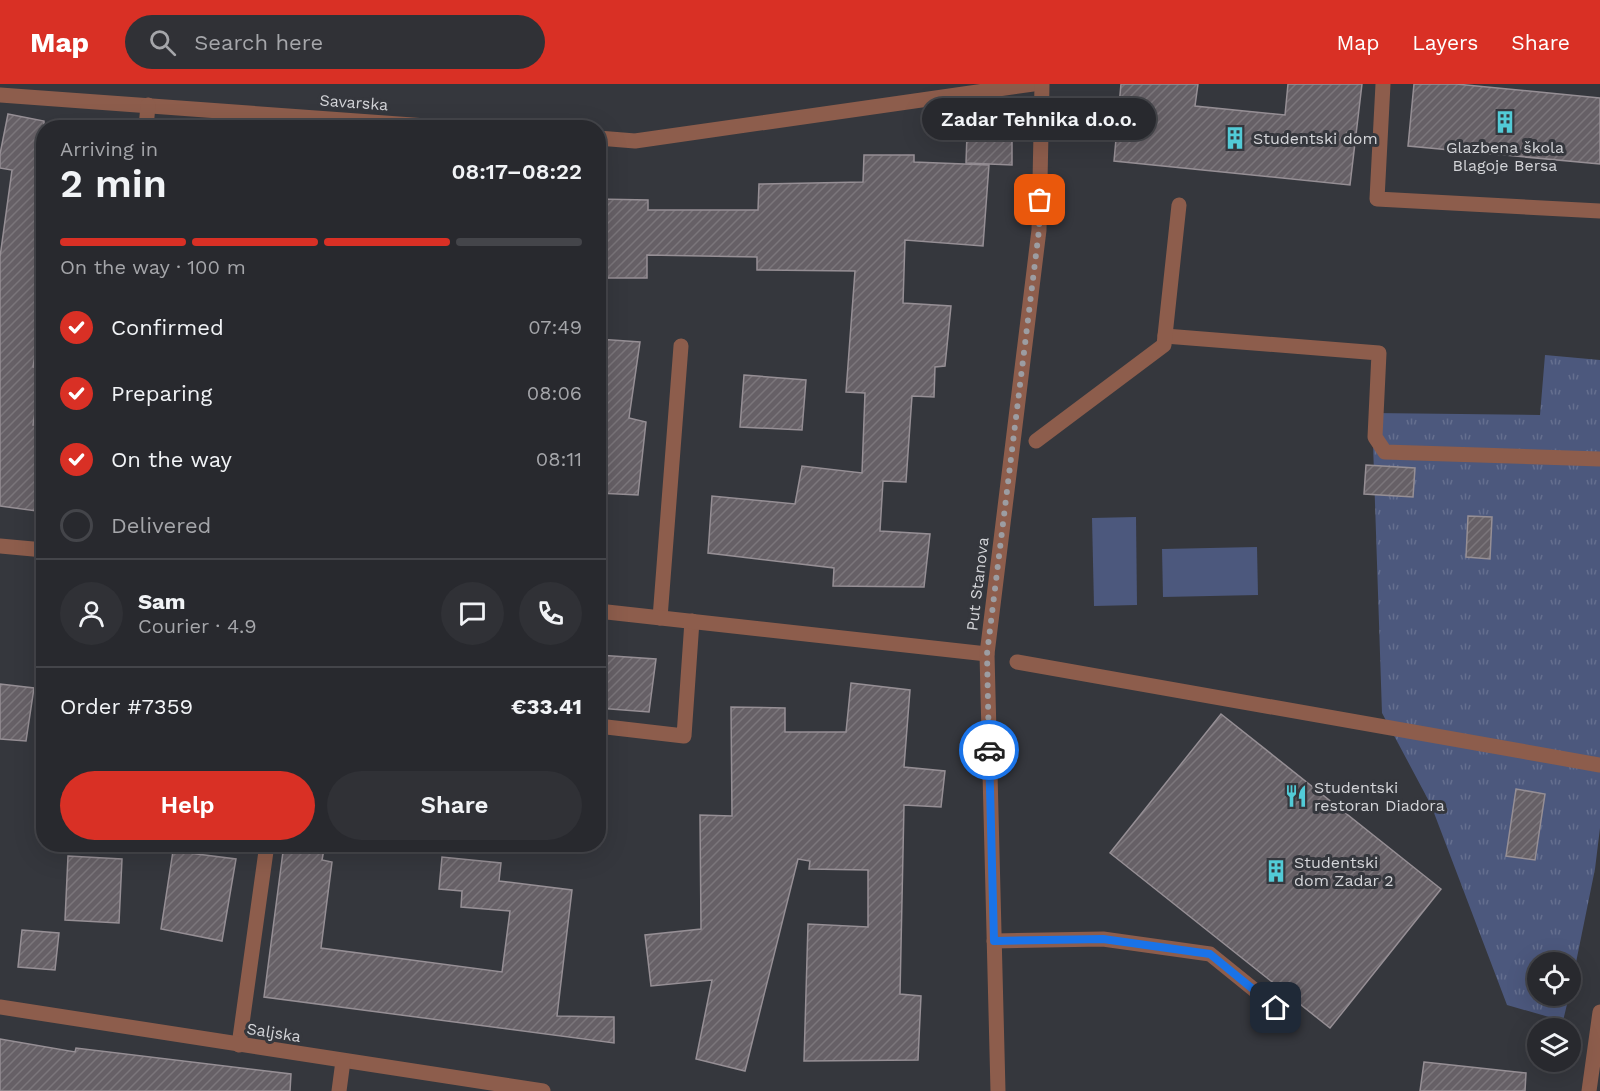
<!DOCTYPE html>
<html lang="en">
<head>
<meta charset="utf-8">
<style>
  :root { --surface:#28292e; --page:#303136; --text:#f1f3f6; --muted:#a5a6aa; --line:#44454a; --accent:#d93025 }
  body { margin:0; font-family:"Work Sans",sans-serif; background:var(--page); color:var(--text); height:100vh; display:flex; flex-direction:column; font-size:22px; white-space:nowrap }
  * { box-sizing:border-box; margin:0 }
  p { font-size:20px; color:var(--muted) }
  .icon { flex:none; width:33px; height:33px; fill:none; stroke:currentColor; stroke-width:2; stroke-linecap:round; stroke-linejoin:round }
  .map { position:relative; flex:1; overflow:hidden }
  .side { position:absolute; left:36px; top:36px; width:570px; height:732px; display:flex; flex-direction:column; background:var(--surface); border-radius:24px; box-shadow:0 6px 24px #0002,0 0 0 2px var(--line) }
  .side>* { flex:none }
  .controls { position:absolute; left:1527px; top:868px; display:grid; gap:12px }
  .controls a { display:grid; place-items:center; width:54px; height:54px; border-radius:50%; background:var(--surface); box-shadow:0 6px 24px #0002,0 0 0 2px var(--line); font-size:30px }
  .pin { position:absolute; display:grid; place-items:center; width:51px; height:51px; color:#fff; margin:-26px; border-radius:12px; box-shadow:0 3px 9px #0006 }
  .courier { position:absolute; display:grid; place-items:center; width:60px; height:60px; margin:-30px; border:4px solid #1a73e8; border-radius:50%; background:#fff; color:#222; box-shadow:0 2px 8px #0007 }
  .bubble { position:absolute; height:42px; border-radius:21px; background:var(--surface); box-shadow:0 6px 24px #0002,0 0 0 2px var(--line); font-size:20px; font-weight:600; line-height:42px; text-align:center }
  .headline em { font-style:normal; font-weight:600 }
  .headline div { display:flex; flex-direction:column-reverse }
  .headline { display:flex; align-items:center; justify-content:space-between; height:102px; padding:0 24px }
  h1 { font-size:39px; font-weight:600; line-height:45px }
  .bar { display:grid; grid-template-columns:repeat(4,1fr); gap:9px 6px; align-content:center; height:72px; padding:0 24px }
  .bar i { height:8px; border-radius:4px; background:var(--line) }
  .bar .on { background:var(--accent) }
  .bar p { grid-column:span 4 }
  .line { display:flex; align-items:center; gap:15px; padding:0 24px; border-top:2px solid var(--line) }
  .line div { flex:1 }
  .round { display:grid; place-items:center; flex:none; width:63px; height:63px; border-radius:32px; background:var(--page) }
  ol { padding:0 24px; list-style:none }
  li { display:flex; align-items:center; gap:18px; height:66px }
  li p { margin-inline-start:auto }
  li .icon { padding:6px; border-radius:50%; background:var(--accent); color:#fff; stroke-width:4 }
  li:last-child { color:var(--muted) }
  li i { width:33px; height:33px; border:3px solid var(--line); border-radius:50% }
  .primary-button { display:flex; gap:12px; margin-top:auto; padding:12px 24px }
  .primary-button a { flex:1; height:69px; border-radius:36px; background:var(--accent); color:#fff; font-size:24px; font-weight:600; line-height:69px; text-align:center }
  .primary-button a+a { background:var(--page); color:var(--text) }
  header { display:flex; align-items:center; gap:36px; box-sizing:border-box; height:84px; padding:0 30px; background:var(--accent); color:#fff }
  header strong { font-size:28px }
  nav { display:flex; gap:33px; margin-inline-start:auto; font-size:21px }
  .search { width:420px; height:54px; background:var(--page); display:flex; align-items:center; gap:15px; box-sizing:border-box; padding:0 21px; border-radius:33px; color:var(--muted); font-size:22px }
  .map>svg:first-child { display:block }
  .grass { fill:url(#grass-tufts) }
  .pitch { fill:#4c587d }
  .building { fill:url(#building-hatch); stroke:#968f95; stroke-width:1.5 }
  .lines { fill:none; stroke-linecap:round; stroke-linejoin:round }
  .lane { stroke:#8d5d4c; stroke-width:15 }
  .street { stroke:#8d5d4c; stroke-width:15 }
  .done { stroke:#9c9da2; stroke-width:6; stroke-dasharray:0 10.8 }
  .route { stroke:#1a73e8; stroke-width:8 }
  .labels { text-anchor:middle; stroke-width:6; stroke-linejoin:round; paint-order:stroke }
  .street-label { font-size:16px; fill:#d3d4d8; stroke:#35373d }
  .poi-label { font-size:16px; fill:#d3d4d8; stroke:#35373d; text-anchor:start }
</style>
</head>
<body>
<header>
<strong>Map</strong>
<div class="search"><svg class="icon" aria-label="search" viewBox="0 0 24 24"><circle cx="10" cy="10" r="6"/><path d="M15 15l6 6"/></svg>Search here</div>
<nav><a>Map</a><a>Layers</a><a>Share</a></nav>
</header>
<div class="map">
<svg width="1600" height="1007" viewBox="0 0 1600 1007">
  <defs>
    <pattern id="grass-tufts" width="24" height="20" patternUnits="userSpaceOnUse" patternTransform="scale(1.5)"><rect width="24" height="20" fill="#4c587d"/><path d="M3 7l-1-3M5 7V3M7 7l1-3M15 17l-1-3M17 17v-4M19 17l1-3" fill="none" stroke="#656f8f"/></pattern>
    <pattern id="building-hatch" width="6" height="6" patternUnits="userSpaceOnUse" patternTransform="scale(1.5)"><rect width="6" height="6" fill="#666066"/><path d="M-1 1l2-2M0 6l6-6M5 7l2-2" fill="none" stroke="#7b767b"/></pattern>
  </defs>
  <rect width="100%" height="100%" fill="#35373d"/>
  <polygon class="grass" points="1545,271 1600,276 1600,744 1595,785 1571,903 1570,879 1538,879 1538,912 1569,912 1563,937 1507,921 1431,721 1382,629 1372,329 1540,331"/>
  <g class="pitch">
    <polygon points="1136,433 1137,521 1094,522 1092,434"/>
    <polygon points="1257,463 1258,511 1163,513 1162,465"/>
  </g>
  <g class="building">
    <polygon points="1121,0 1198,0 1195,22 1285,31 1288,0 1362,0 1350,101 1114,77"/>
    <polygon points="1414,0 1456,0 1600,14 1600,80 1408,62"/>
    <polygon points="8,30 44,37 44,222 33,283 42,285 33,341 44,341 44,428 0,422 0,173 12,86 0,84 0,70"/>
    <polygon points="967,50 1012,52 1012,81 966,79"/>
    <polygon points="864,71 914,71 914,78 989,81 983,162 905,156 903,219 951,222 945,282 935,283 934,313 912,312 906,398 883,397 880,447 930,450 924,503 833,502 834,484 708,469 712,412 795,420 802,382 862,389 865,309 846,308 855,187 757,186 757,173 647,171 647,194 598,194 598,115 648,116 648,126 758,126 759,100 863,98"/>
    <polygon points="598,255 640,258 629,334 646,338 638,411 598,409"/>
    <polygon points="744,291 806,296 802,346 740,343"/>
    <polygon points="1366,381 1415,384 1413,413 1364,410"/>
    <polygon points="1468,432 1492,433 1490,475 1466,473"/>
    <polygon points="598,571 656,575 649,628 598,624"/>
    <polygon points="851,599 910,606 904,683 945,687 941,723 904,721 900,910 921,912 918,976 804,977 808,840 868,843 868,786 809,785 810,777 798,775 745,987 696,975 712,896 651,902 645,851 701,845 700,731 732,732 731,623 785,624 785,648 846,648"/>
    <polygon points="0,600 34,604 26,657 0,655"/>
    <polygon points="1221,630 1441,805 1330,944 1110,769"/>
    <polygon points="1516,705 1545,710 1535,776 1506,772"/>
    <polygon points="284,760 325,760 322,776 332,778 321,864 502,888 510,827 461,823 462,807 439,805 442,773 501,779 499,797 572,806 557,932 614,933 614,959 264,913"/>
    <polygon points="173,767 236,775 222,857 161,845"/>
    <polygon points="68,772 122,775 119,839 65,836"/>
    <polygon points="22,846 59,849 55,886 18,883"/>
    <polygon points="0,955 75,968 76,964 291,990 290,1007 0,1007"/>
    <polygon points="1424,978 1526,989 1525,1007 1420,1007"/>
  </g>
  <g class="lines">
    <g class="lane">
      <polyline points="1383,0 1377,115 1600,127"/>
      <polyline points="660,534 681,262"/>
      <polyline points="1017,578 1600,681"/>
      <polyline points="598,642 684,652 692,537"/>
      <polyline points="994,857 1103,855 1210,870 1293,937"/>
      <polyline points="239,961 267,760"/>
    </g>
    <g class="street">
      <polyline points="0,11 454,44"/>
      <polyline points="146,44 148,21"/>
      <polyline points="598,54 635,57 1033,0"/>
      <polyline points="1165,252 1379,269 1375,353 1385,368 1600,375"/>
      <polyline points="1036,357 1164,261 1179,121"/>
      <polyline points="0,462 44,466"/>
      <polyline points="598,527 987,570"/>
      <polyline points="0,923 543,1007"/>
      <polyline points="339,1007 343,977"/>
      <polyline points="998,1007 987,570 1039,146 1042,0"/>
      <polyline points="1589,1007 1600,928"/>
    </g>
  </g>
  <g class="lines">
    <polyline class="done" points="989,666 987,570 1039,146 1040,116"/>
    <polyline class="route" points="989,666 994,857 1103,855 1210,870 1276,924"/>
  </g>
  <defs>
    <g id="building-bare" transform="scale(1.8)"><path d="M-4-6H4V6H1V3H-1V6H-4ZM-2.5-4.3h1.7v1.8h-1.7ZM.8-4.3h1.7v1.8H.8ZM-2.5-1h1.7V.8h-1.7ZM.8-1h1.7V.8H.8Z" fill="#52cbd7" stroke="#35373d" stroke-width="2.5" paint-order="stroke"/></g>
    <g id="restaurant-bare" transform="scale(1.8)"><path d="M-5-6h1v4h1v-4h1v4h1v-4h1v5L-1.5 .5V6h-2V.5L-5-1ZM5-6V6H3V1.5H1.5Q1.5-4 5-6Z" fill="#52cbd7" stroke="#35373d" stroke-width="2.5" paint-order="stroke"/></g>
  </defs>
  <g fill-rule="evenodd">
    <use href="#building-bare" x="1505" y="38"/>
    <use href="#building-bare" x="1235" y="54"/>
    <use href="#restaurant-bare" x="1296" y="712"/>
    <use href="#building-bare" x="1276" y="787"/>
  </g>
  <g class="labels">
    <g class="street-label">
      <text transform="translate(354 18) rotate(4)" y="6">Savarska</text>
      <text transform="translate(977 500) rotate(-83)" y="6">Put Stanova</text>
      <text transform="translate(274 948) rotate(9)" y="6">Saljska</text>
    </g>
    <g class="poi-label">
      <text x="1253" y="60">Studentski dom</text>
      <text x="1505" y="69" text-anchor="middle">Glazbena škola<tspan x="1505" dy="18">Blagoje Bersa</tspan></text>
      <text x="1314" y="709">Studentski<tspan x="1314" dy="18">restoran Diadora</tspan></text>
      <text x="1294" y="784">Studentski<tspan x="1294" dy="18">dom Zadar 2</tspan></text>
    </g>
  </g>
</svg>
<div class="controls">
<a><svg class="icon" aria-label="locate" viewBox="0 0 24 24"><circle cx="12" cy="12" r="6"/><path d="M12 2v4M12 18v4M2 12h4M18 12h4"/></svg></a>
<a><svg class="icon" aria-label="layers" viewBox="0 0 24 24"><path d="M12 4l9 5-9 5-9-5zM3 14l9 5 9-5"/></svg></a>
</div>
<div class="pin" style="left:1040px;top:116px;background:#ea580c"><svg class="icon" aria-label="bag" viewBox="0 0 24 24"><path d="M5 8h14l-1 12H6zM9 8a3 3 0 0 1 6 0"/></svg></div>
<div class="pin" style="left:1276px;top:924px;background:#1f2937"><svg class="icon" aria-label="home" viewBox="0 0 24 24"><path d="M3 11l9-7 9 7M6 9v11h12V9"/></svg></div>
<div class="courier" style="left:989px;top:666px"><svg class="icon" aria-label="car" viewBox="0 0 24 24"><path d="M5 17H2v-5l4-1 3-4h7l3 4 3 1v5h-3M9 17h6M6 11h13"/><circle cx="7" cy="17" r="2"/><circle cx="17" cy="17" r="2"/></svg></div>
<div class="bubble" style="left:922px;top:14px;width:234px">Zadar Tehnika d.o.o.</div>
<section class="side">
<div class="headline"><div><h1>2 min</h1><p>Arriving in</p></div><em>08:17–08:22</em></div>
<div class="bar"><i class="on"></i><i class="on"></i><i class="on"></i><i></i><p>On the way · 100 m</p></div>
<ol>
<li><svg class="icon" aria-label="check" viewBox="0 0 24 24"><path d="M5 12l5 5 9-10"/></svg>Confirmed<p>07:49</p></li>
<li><svg class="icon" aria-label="check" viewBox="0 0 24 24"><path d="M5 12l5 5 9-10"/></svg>Preparing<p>08:06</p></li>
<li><svg class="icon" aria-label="check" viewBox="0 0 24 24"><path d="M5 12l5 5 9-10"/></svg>On the way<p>08:11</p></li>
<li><i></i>Delivered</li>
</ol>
<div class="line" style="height:108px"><a class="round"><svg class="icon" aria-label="person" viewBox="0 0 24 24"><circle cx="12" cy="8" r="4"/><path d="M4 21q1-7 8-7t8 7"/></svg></a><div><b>Sam</b><p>Courier · 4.9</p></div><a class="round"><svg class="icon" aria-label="chat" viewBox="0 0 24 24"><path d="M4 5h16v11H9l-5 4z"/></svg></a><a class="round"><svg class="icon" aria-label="phone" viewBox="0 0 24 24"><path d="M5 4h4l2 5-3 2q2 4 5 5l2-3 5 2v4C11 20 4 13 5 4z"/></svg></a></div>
<div class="line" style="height:78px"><div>Order #7359</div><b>€33.41</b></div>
<div class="primary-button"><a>Help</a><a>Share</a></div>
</section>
</div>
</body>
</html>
